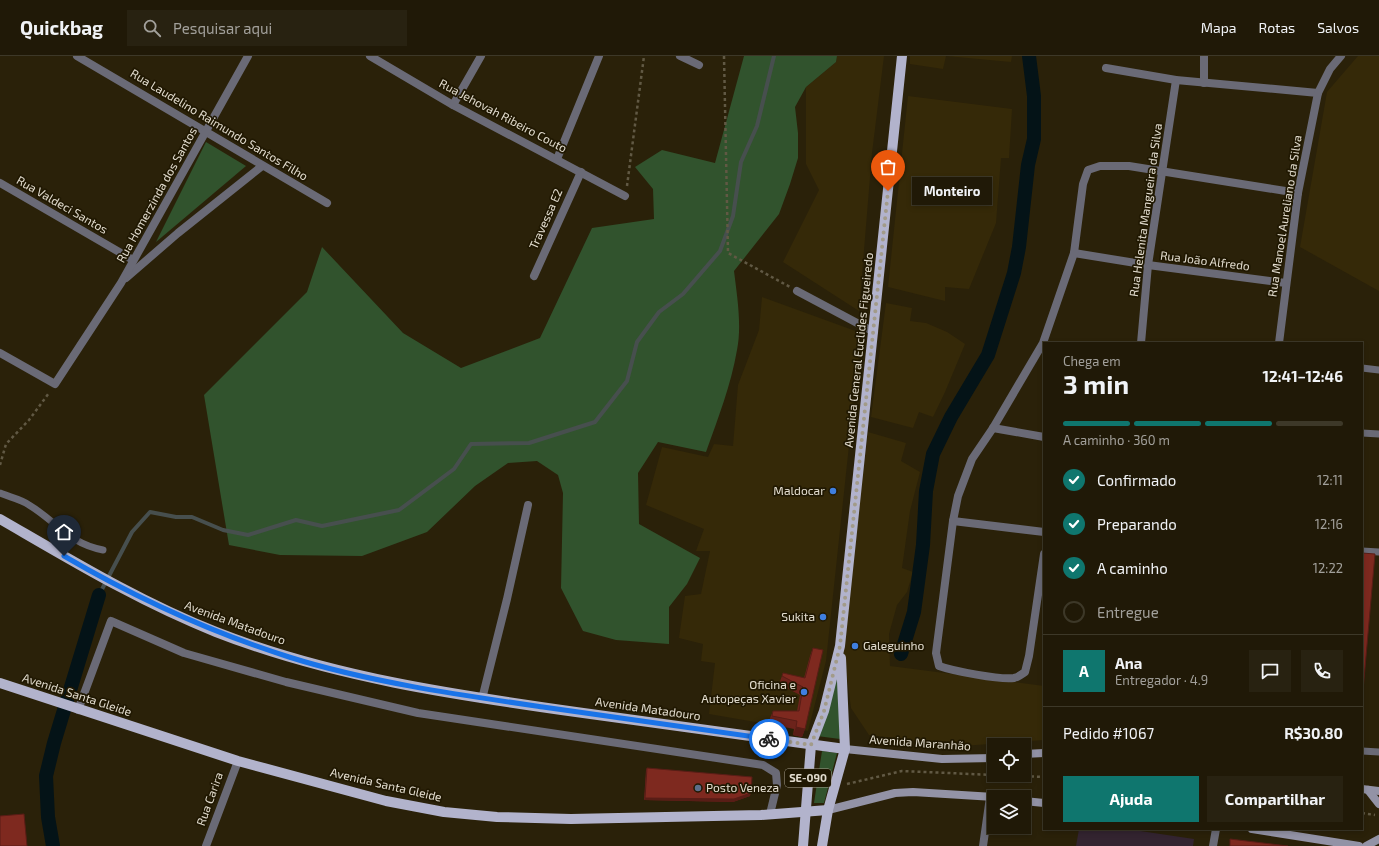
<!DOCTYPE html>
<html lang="pt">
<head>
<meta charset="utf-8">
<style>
  :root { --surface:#201907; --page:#282211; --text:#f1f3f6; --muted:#a2a09b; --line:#3d3828; --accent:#0f766e }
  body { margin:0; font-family:"Exo 2",sans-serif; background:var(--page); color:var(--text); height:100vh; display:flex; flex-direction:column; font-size:15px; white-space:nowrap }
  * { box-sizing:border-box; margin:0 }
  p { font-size:13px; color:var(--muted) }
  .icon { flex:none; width:22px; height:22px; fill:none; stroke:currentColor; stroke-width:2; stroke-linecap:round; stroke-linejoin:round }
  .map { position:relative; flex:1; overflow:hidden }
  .sheet { position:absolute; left:1043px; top:286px; width:320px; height:488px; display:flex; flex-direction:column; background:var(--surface); border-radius:0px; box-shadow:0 2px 6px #0003,0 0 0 1px var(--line) }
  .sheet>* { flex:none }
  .fabs { position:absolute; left:987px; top:682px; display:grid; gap:8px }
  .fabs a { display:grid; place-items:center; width:44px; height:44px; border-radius:0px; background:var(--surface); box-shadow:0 2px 6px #0003,0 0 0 1px var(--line); font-size:20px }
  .pin { position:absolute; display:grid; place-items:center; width:34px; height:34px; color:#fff; margin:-41px -17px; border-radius:50% 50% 50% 0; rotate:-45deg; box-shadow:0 0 4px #0007 }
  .pin .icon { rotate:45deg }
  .courier { position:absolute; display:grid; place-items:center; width:40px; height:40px; margin:-20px; border:3px solid #1a73e8; border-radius:50%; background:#fff; color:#222; box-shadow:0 1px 5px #0007 }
  .bubble { position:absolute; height:28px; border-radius:0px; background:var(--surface); box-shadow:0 2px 6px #0003,0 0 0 1px var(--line); font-size:13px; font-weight:700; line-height:28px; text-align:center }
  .headline em { font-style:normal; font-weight:700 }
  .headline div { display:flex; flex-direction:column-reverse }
  .headline { display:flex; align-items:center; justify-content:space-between; height:68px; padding:0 20px }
  h1 { font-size:26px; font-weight:700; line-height:30px }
  .bar { display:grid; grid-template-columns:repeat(4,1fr); gap:6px 4px; align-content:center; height:48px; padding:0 20px }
  .bar i { height:5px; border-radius:3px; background:var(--line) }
  .bar .selected { background:var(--accent) }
  .bar p { grid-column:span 4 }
  .line { display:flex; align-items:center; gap:10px; padding:0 20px; border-top:1px solid var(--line) }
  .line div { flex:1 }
  .round { display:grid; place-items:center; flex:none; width:42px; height:42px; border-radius:0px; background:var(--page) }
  ol { padding:0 20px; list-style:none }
  li { display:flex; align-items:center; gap:12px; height:44px }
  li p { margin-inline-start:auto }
  li .icon { padding:4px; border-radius:50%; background:var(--accent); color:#fff; stroke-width:4 }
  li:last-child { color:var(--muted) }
  li i { width:22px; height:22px; border:2px solid var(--line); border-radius:50% }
  .primary-button { display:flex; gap:8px; margin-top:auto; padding:8px 20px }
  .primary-button a { flex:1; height:46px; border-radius:0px; background:var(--accent); color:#fff; font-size:16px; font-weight:700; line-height:46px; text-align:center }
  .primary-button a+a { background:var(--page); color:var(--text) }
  header { display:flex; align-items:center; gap:24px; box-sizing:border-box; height:56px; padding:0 20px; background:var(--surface); border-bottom:1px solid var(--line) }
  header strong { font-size:19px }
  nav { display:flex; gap:22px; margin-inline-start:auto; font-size:14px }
  .search { width:280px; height:36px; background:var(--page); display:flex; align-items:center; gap:10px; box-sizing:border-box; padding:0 14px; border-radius:0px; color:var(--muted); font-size:15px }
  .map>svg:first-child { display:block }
  .built { fill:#352908 }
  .industrial { fill:#332430 }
  .green { fill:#31532d }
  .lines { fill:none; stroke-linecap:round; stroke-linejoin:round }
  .stream { stroke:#474f4e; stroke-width:4 }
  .canal { stroke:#041317; stroke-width:14 }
  .path { stroke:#615944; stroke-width:2.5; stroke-dasharray:3 3; stroke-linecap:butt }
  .service { stroke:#6a6a76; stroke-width:7 }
  .minor { stroke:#6a6a76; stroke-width:8 }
  .secondary { stroke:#9393a6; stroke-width:8 }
  .primary { stroke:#b2b3cc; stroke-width:10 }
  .wall { fill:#6c231b }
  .shaded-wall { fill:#581d16 }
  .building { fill:#7e291f; stroke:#581d16 }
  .done { stroke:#a29b89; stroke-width:4; stroke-dasharray:0 7.2 }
  .route { stroke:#1a73e8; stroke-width:5 }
  .shop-dot { fill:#3f7fe0; stroke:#201802; stroke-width:1.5 }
  .service-dot { fill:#5c6f8a; stroke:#201802; stroke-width:1.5 }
  .labels { text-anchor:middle; stroke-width:3.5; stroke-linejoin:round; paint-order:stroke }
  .shield { fill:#201802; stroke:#a8a191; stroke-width:1 }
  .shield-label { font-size:11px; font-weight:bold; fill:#e2dcce }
  .street-label { font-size:12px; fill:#e2dcce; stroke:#201802 }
  .poi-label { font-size:12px; fill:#e2dcce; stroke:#201802; text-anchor:end }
</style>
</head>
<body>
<header>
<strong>Quickbag</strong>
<div class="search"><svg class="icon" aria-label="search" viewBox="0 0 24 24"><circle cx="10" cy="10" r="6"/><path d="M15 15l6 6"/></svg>Pesquisar aqui</div>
<nav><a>Mapa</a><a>Rotas</a><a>Salvos</a></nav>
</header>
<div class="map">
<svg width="1379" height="790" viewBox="0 0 1379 790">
  <rect width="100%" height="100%" fill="#2a2109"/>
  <g class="built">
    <polygon points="837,0 884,0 872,97 859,255 783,206 819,134 806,108 806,31 836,6"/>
    <polygon points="910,0 1012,0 1011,6 946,0 943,13 910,8"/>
    <polygon points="1358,0 1379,0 1379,235 1300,191 1327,36"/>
    <polygon points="908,40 1012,53 1009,102 1001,102 996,167 969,233 945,231 945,245 888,231"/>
    <polygon points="762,241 861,277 826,605 808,675 709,658 715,607 701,605 703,588 679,582 685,540 701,538 710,495 696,495 704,473 646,449 662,391 708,401 714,388 733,390 738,329 759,274"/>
    <polygon points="886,247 912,252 910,265 926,267 947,276 965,288 945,336 933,361 919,356 913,372 871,361"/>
    <polygon points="868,376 906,387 901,405 920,416 910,455 902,512 913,516 907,536 897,549 889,578 890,610 1044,630 1044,684 962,690 869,679 851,652 843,591"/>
  </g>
  <polygon class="industrial" points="1079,773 1127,773 1194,783 1193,790 1076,790"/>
  <g class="green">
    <path d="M744 0H837L836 6 806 31 795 51 798 77V102L790 128 779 158 734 215C737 240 742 269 737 294 731 329 718 362 706 396L658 386 638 417 639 468 700 502 687 528 669 551V588L616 584 583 575 561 532 563 437 558 419 537 405 508 407 475 430 427 476 362 500 280 499 229 489 204 339 307 236 322 191 403 277 461 312 540 282 592 172 654 163 653 133 635 111 662 94 715 107Z"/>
    <polygon points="206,86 246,110 156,186"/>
    <polygon points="839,614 840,683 817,680"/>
    <polygon points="822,695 837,697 824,747 814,747"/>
  </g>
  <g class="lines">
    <polyline class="stream" points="99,539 132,476 150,456 176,461 192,461 223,474 248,479 296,464 322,470 399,454 454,413 471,388 529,387 595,366 627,325 637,286 659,256 683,238 720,195 733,160 741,106 757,70 774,0"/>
    <g class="canal">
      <polyline points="901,598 914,556 923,489 926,435 933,398 951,361 988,299 1014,217 1019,191 1028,109 1034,83 1034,40 1029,0"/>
      <polyline points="53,790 48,761 46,720 54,687 99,539"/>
    </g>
    <g class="path">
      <polyline points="724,0 728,197 790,231"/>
      <polyline points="627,130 644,0"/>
      <polyline points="0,409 6,388 29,364 49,337"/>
      <polyline points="1001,719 1044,721"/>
      <polyline points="847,728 902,715 994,719"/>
      <polyline points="1362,757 1375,759"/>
    </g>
    <g class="service">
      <polyline points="1362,312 1379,314"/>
      <polyline points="1362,377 1379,378"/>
      <path d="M0 437C9 441 21 443 29 449 56 465 69 488 103 494"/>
      <polyline points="1362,495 1379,496"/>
      <polyline points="1362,695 1379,696"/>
    </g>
    <g class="minor">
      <polyline points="77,0 327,147"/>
      <polyline points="370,0 453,49 625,140"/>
      <polyline points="680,0 699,9"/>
      <polyline points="1204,0 1204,27"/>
      <polyline points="1106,12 1176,24 1318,37"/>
      <polyline points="453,49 481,0"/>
      <polyline points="557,103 599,0"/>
      <polyline points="0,127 133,204"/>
      <polyline points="1074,197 1148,209 1286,227"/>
      <polyline points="534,220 581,116"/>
      <polyline points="126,222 178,177 262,110"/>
      <polyline points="797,235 874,276"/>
      <polyline points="1141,287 1148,209 1176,24"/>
      <polyline points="1279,287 1298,137 1318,37 1330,13 1341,0"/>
      <polyline points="0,297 55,328 121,227 248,0"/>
      <polyline points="993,372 1044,381"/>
      <polyline points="953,465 1044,476"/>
      <path d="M1044 498 1029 600 1025 616C1021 619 1018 621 1014 622 1000 624 953 615 939 610L936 597 953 465 958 440 972 403 993 372 1043 287 1074 197 1083 128 1088 114 1100 110H1129L1298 137"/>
      <polyline points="482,643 507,543 528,449"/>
      <polyline points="78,654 111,565 184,597 286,626 418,657 763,709 776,717 777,729 770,758"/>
      <polyline points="206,790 238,705"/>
      <polyline points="983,790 990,741"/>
      <polyline points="1213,790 1216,773"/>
    </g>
    <g class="secondary">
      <polyline points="845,693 942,703 994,702"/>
      <polyline points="1024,698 1044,697"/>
      <polyline points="1362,733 1379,735"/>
      <polyline points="1368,734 1379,748"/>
      <polyline points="1024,745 1044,747"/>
      <polyline points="828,754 895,737 913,736 994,741"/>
      <polyline points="1252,773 1359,790"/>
      <polyline points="1366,790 1379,783"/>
    </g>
    <g class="primary">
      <path d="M0 463C71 504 140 546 216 576 331 621 455 639 576 656 666 668 755 681 845 693"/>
      <polyline points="0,627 238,705 386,745 444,756 497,761 571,763 761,759 828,754"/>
      <polyline points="803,790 811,689 824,655 840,590 902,0"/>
      <polyline points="822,790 828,754 845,693 841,602"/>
    </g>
  </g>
  <g class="wall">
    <polygon points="813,592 805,673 802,681 793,679 794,673 769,668 770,662 773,655 797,655 800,639 779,628 783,617 804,622 810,600"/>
    <polygon points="647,712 750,740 733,746 644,744 646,714"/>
  </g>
  <g class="shaded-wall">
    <polygon points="796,671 805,673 802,681 793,679"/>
    <polygon points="751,737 750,740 733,746 644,744 645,742"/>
  </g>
  <g class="building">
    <polygon points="1362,497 1375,498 1362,646"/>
    <polygon points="813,592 823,594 805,673 796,671 797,665 772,660 773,655 799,655 803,631 782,620 783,617 805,622"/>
    <polygon points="647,712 752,721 751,737 734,743 645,742"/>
    <polygon points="24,758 27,790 0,790 0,760"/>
    <polygon points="1230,783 1288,790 1230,790"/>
  </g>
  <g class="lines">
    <polyline class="done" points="769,683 811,689 824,655 840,590 888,135"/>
    <path class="route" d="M64 500C136 542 210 576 289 601 368 626 460 639 543 651 618 662 694 672 769 683"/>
  </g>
  <g class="shop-dot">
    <circle cx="833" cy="435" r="4"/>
    <circle cx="823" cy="561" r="4"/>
    <circle cx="855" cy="590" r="4"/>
    <circle cx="804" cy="636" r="4"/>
  </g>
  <circle class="service-dot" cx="698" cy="732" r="4"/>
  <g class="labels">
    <rect class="shield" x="785" y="713" width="46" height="18" rx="3"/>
    <g class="shield-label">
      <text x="808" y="726">SE-090</text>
    </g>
    <g class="street-label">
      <text transform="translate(503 60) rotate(28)" y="4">Rua Jehovah Ribeiro Couto</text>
      <text transform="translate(219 69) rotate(31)" y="4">Rua Laudelino Raimundo Santos Filho</text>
      <text transform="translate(157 139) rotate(-61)" y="4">Rua Homerzinda dos Santos</text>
      <text transform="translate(62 149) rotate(30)" y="4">Rua Valdeci Santos</text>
      <text transform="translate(1146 154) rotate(-82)" y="4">Rua Helenita Mangueira da Silva</text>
      <text transform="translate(1285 160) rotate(-81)" y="4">Rua Manoel Aureliano da Silva</text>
      <text transform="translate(546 163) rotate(-66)" y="4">Travessa E2</text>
      <text transform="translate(1205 205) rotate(7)" y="4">Rua João Alfredo</text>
      <text transform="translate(859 294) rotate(-84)" y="4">Avenida General Euclides Figueiredo</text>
      <text transform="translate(235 567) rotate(20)" y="4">Avenida Matadouro</text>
      <text transform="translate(77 639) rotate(18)" y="4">Avenida Santa Gleide</text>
      <text transform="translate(648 653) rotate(8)" y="4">Avenida Matadouro</text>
      <text transform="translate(920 687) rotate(4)" y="4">Avenida Maranhão</text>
      <text transform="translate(386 729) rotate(13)" y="4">Avenida Santa Gleide</text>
      <text transform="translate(210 743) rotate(-70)" y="4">Rua Carira</text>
    </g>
    <g class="poi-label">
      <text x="825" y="439">Maldocar</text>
      <text x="815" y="565">Sukita</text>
      <text x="863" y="594" text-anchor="start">Galeguinho</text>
      <text x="796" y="633">Oficina e<tspan x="796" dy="14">Autopeças Xavier</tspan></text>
      <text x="706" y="736" text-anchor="start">Posto Veneza</text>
    </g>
  </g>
</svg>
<div class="fabs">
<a><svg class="icon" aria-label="locate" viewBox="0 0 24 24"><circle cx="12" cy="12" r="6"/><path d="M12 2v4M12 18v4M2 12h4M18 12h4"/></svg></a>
<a><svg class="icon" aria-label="layers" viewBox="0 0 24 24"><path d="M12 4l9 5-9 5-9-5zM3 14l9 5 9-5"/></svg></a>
</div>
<div class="pin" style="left:888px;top:135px;background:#ea580c"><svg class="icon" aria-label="bag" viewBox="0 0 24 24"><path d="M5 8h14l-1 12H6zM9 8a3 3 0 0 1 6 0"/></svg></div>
<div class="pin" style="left:64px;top:500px;background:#1f2937"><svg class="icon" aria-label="home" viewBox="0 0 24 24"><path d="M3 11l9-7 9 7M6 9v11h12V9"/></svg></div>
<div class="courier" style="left:769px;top:683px"><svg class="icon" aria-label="bike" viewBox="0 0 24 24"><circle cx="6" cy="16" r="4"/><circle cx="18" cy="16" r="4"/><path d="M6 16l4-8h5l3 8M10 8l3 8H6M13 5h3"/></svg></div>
<div class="bubble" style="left:912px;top:121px;width:80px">Monteiro</div>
<section class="sheet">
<div class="headline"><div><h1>3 min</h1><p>Chega em</p></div><em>12:41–12:46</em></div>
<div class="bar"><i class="selected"></i><i class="selected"></i><i class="selected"></i><i></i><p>A caminho · 360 m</p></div>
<ol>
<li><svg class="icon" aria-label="check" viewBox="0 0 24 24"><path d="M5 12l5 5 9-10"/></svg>Confirmado<p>12:11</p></li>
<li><svg class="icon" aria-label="check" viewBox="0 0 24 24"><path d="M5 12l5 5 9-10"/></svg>Preparando<p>12:16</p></li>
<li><svg class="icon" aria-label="check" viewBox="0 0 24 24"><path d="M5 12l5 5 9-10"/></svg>A caminho<p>12:22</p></li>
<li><i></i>Entregue</li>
</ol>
<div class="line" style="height:72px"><b class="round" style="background:var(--accent);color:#fff">A</b><div><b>Ana</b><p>Entregador · 4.9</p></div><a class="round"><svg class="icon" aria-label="chat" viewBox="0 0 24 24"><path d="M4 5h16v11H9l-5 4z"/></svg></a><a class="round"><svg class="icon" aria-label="phone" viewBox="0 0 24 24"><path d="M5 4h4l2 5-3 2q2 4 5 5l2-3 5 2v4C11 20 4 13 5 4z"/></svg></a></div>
<div class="line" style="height:52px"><div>Pedido #1067</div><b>R$30.80</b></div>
<div class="primary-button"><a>Ajuda</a><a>Compartilhar</a></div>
</section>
</div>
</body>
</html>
